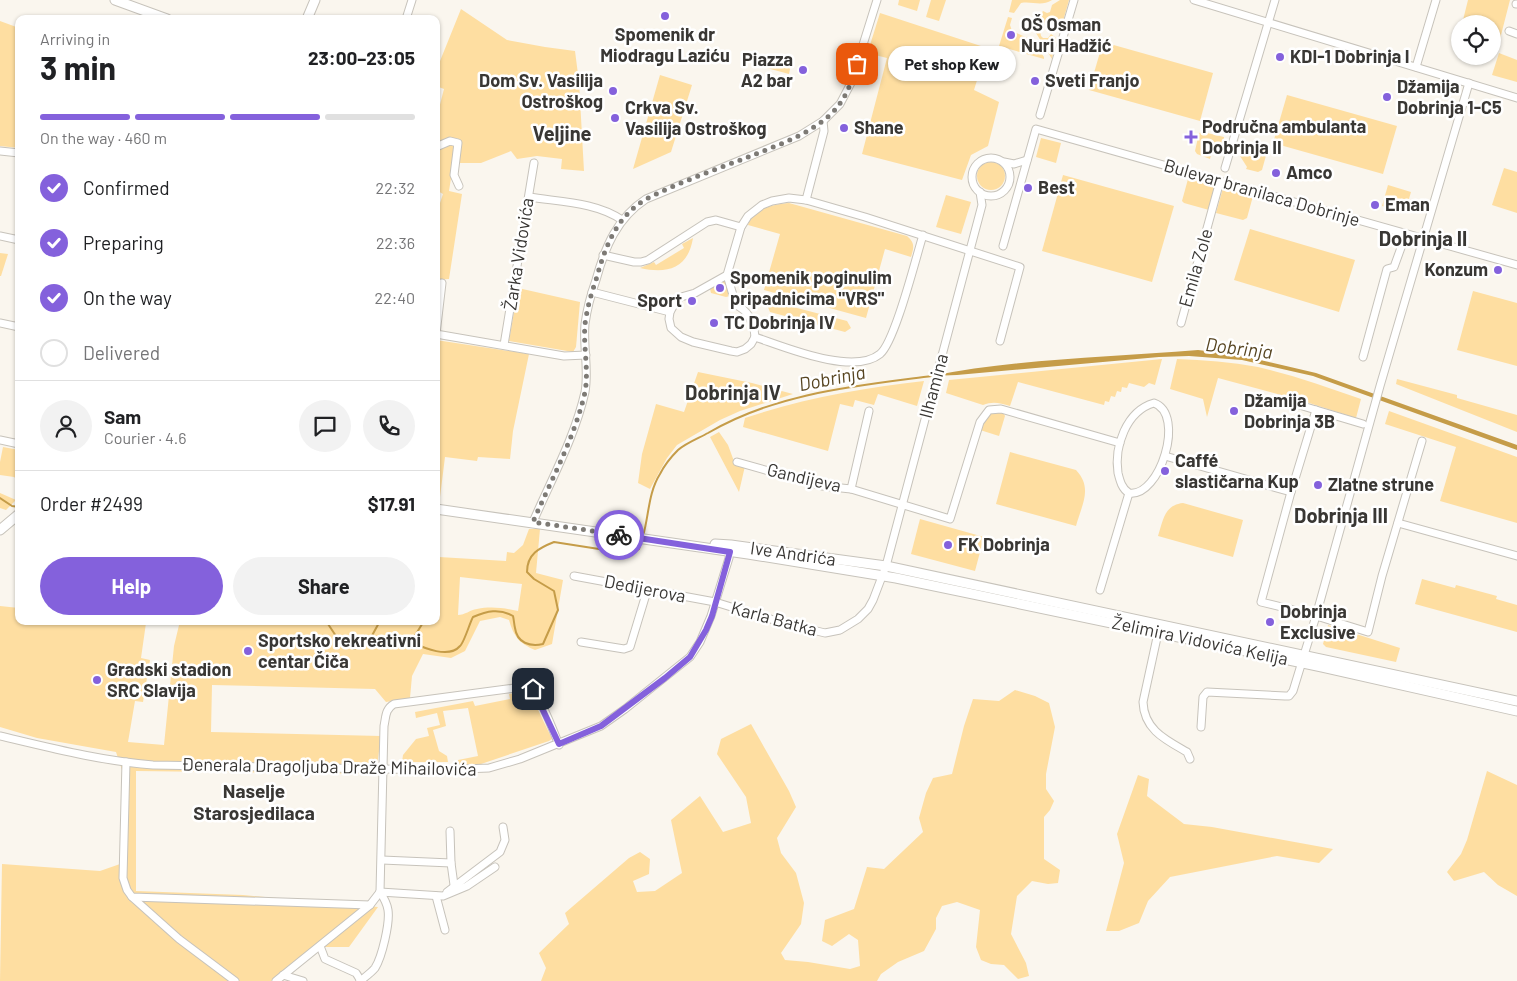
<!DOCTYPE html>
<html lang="en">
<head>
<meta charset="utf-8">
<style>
  :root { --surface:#fff; --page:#f2f2f2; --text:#202124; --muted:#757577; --line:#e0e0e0; --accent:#8461dc }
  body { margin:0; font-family:Barlow,sans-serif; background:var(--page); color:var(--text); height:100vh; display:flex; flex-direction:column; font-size:19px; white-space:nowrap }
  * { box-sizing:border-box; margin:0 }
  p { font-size:16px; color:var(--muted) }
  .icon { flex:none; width:28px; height:28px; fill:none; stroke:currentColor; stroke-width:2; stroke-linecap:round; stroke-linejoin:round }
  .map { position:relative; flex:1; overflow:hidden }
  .drawer { position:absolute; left:15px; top:15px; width:425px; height:610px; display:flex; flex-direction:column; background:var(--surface); border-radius:10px; box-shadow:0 1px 4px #0004 }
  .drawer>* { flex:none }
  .controls { position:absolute; left:1451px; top:15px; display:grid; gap:10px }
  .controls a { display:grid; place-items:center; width:50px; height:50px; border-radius:50%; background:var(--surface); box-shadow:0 1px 4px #0004; font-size:25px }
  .pin { position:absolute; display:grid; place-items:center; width:42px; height:42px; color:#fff; margin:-21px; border-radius:10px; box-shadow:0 2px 8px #0006 }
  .courier { position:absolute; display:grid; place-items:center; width:50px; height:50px; margin:-25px; border:4px solid #8461dc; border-radius:50%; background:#fff; color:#222; box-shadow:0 1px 6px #0007 }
  .bubble { position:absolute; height:35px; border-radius:18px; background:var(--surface); box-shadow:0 1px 4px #0004; font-size:16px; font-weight:700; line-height:35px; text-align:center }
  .head em { font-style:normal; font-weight:700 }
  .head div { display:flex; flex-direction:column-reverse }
  .head { display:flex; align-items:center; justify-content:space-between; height:85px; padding:0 25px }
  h1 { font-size:32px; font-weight:700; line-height:38px }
  .bar { display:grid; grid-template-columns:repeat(4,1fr); gap:8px 5px; align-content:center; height:60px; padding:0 25px }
  .bar i { height:6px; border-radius:4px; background:var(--line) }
  .bar .active { background:var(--accent) }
  .bar p { grid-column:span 4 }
  .line { display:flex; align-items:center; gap:12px; padding:0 25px; border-top:1px solid var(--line) }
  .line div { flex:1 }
  .round { display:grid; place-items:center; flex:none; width:52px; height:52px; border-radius:26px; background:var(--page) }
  ol { padding:0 25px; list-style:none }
  li { display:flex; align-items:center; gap:15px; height:55px }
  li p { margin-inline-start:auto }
  li .icon { padding:5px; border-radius:50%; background:var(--accent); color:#fff; stroke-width:4 }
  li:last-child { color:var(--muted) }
  li i { width:28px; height:28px; border:2px solid var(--line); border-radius:50% }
  .action { display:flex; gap:10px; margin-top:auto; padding:10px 25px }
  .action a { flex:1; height:58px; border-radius:30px; background:var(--accent); color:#fff; font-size:20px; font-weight:700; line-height:58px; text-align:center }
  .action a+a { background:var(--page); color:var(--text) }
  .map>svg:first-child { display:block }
  .green { fill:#fedea1; fill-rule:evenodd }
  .water { fill:#c59c48 }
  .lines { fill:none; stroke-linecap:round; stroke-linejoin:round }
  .stream { stroke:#c59c48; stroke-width:2 }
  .minor-casing { stroke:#c7c3bb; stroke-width:9 }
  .major-casing { stroke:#c7c3bb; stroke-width:11 }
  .minor { stroke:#fff; stroke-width:7 }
  .major { stroke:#fff; stroke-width:9 }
  .done { stroke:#7d7a75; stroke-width:5; stroke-dasharray:0 9 }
  .route { stroke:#8461dc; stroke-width:6 }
  .poi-dot { fill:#8461dc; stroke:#fff; stroke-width:2 }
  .labels { text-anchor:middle; stroke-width:5; stroke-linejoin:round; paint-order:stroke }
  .poi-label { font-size:18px; font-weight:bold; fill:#393734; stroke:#fff; text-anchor:start }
  .street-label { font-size:18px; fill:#393734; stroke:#fff }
  .water-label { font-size:19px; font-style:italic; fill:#574521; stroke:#fff }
  .neighbourhood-label { font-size:19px; font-weight:bold; fill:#393734; stroke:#fff }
  .quarter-label { font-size:20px; font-weight:bold; fill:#393734; stroke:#fff }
</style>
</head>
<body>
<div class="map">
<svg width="1517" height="981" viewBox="0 0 1517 981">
  <rect width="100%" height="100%" fill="#faf6ee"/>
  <g class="green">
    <polygon points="899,0 920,0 917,11 898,5"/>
    <polygon points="931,0 946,0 939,21 926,17"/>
    <path d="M1012 0H1052C1041 7 1033 1 1021 3L1014 13 1009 12Z"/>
    <polygon points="1060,0 1069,0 1063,21 1055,26 1041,22 1039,17 1043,11 1047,13 1050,12 1052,5"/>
    <polygon points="1468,0 1510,0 1500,39 1493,38 1492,24 1462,24"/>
    <polygon points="461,9 507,40 545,47 575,51 579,82 584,171 561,169 562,159 537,156 517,159 511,151 481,163 459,163 461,143 457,138 448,138 436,144 436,120 444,89 436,86 436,71"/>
    <polygon points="880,13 987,48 974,90 999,102 988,146 971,155 962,180 862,154 887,58 875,55 872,63 865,61"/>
    <polygon points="1008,17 1012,18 1010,25 1012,31 1032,40 1044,57 1044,59 999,46"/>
    <polygon points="0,21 19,28 19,148 0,146"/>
    <polygon points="1037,31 1040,31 1041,36 1043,38 1048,38 1051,34 1056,38 1052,59 1036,33"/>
    <polygon points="1103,42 1213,73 1200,121 1089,90"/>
    <polygon points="1499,53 1517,60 1517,82 1492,75"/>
    <polygon points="766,57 791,64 789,74 763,67"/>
    <polygon points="660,75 692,85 671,152 633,169"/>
    <polygon points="1287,95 1397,126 1383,174 1273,143"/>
    <polygon points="1203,132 1224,137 1224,140 1221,153 1218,152 1211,155 1210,159 1197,154 1195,151 1199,133"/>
    <polygon points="1041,138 1061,143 1056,163 1036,157"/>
    <polygon points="1246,143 1265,149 1267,152 1262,170 1258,172 1246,169 1247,167 1240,156 1243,145"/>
    <polygon points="449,144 456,146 449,191 462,194 449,279 436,280 436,215 443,194 436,190 436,151"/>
    <circle cx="991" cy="176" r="14"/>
    <polygon points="1504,168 1517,172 1517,213 1492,205"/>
    <polygon points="1063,175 1174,206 1152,282 1042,251"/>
    <polygon points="1188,179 1216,186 1209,210 1184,203 1182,201"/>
    <polygon points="1388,185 1411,192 1406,209 1401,211 1382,206"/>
    <polygon points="1223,188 1253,196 1247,218 1243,220 1216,213"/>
    <polygon points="946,195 971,202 961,234 936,227"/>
    <path d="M789 203 907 236C915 243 914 247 911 257L885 249 866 318 764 290 780 234 748 225C752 209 774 204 789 203Z"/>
    <polygon points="1250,229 1355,260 1339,312 1234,280"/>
    <path d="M693 238C688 269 667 274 640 268L654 262 656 265 684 248 682 244Z"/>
    <polygon points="0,253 8,254 1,276 0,276"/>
    <polygon points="725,279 730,296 726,297 711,293 710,289"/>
    <polygon points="518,288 580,302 576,347 573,352 509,341"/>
    <polygon points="1473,291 1517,303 1517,366 1457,350"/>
    <polygon points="774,302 847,321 851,328 845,332 770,312 767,305"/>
    <polygon points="436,340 529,354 513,431 510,459 478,457 477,461 445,457 439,505 436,504"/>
    <path d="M1162 359 1155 385 1149 383 1144 387 1129 383 1127 388 1122 387 1121 392 1117 391 1115 397 1111 396 1109 402 1105 401 1104 405 1018 382 1010 406C1000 403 993 401 983 405L946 393 949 380Z"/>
    <path d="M1177 359C1204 360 1231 362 1258 367 1293 375 1327 387 1361 399L1356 418 1303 401 1218 378 1207 417 1203 399 1170 389Z"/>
    <polygon points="698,372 752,383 793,394 740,411 720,420 677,445 667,458 650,489 638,483 642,454 656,404 684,412"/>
    <polygon points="1397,379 1457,395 1457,398 1517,415 1517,432 1396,384"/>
    <path d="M924 381 917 406 878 394 874 405 855 400 853 407 840 404 828 451 743 427 745 418C804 398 863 388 924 381Z"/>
    <polygon points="1389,411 1517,457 1517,523 1440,501 1456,447 1385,424"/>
    <polygon points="1003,412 1005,416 999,436 980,430 983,422 990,413"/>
    <polygon points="719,432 728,445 735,464 745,466 739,492 710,437"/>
    <polygon points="3,447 19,450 19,481 14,477 0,475 0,462"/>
    <path d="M1010 452 1076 470C1093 488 1082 504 1076 526L996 504Z"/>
    <polygon points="0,493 16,500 6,510 0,508"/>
    <path d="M1183 503 1243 520 1233 557 1158 536C1163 521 1164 505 1183 503Z"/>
    <path d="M436 517H438L439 557 506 561 507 552 514 553 523 545 529 529H540L536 573 563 580 552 644 535 650C519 643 514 637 509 620L500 617 480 621 465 651 451 658 423 654 412 676 410 698 386 702 375 689 212 685 211 732 381 736 376 774 136 771V891L243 895 378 907 349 947H316L271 981H0L2 864 100 871 120 864 122 770 116 752 37 738 0 727V606L19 608V621H133L146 623 141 658 150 660 143 702 135 701 128 742 164 745 174 646 180 621H436ZM460 577 522 584 518 611C504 608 491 606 477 609 470 610 465 615 458 615Z"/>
    <polygon points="920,519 984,537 975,571 911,554"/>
    <polygon points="1422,579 1455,588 1456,585 1497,596 1496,599 1517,605 1517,632 1415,604"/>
    <polygon points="1328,625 1400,648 1396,662 1326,647 1323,644"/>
    <polygon points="1015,690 1035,696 1049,703 1055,727 1046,774 1046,789 1054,801 1050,810 1044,817 1044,859 1060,870 1058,883 1048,884 1032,881 1017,896 1011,934 1026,963 1029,976 1018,979 1004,965 991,964 981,960 976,947 980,910 957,902 942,906 936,918 936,929 924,951 898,962 881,974 877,981 541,981 546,968 539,953 569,924 565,913 629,858 640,852 650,859 649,874 633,881 637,892 655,891 682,873 671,820 700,796 723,832 751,823 746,797 717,754 721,739 751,724 789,791 796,807 777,838 781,853 796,873 804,903 801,924 781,953 785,960 808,962 850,969 860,966 858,940 849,934 832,946 822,941 825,920 854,909 867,867 884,869 923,832 919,818 926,793 933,778 952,774 964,726 973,699 999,701"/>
    <polygon points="525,691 531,695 552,739 549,741 481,764 458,765 458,760 478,756 468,708 443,711 446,726 433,730 439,751 447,756 448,762 402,762 403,755 416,739 429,736 427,728 440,725 437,713 416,718 415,712 473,701 475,706 510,699 509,694"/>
    <polygon points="1487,771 1517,785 1517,896 1498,885 1484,872 1454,881 1447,872 1461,854 1467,840"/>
    <polygon points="1138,775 1149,779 1147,796 1184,824 1212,827 1333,849 1319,863 1277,856 1170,877 1148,901 1139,923 1119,931 1106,931 1124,863 1117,834"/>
  </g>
  <path class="water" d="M1198 350 1239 355 1316 373 1517 445V450L1313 376 1242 360 1189 356 1159 357 957 375 931 376C1018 359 1109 357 1198 350Z"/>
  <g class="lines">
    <g class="stream">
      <polyline points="0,498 12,506 19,507"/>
      <path d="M643 536C649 516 648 493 660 474 664 466 672 456 678 450 686 443 699 438 708 433 776 393 855 386 932 376"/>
      <polyline points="436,591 439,591 438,604 436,606"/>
      <polyline points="326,621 338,639 354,649 369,641 380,621"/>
      <path d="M424 621 411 642C424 648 449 659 460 646 464 643 470 622 473 617 487 611 499 608 513 616 514 620 514 624 515 628 517 643 530 647 543 644L558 610 554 591 534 579 527 572C527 554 539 548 554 542L631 554 639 549 641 541"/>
    </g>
    <g class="minor-casing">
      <g id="minor">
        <polyline points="1194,0 1517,98"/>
        <polyline points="1516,4 1517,4"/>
        <polyline points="406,19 412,0"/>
        <polyline points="1509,31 1517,34"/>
        <polyline points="1416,67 1436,0"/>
        <polyline points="1040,115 1074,0"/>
        <polyline points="436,147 450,141 458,143 454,175 459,186"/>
        <polyline points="0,151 19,153"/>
        <circle cx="991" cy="177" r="19"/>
        <polyline points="1004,162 1014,164 1027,160"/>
        <polyline points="1225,168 1275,0"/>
        <path d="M529 197C560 202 596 202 622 220"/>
        <polyline points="806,200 824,131 823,121"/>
        <polyline points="0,236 19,240"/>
        <polyline points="1003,246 1036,129 1517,265"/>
        <polyline points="603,255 634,262 641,262 648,260 707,222 716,220 741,227"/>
        <path d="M727 275 736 305C749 311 754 323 755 337"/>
        <polyline points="436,284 442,283 436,334 564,356 586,355"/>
        <polyline points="592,292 670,312"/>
        <polyline points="0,323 19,327"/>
        <polyline points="1181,323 1220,181"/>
        <polyline points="755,337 751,344 745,349 737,352 731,351 693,342 681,337 671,328 669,319 670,312 676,301 681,297 695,293 727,275 741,227 748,216 762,205 772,201 789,198 806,200 865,217 1020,267 1000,341"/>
        <path d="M755 337C785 347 853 376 880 354 895 342 916 257 923 235"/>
        <polyline points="504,345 534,163"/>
        <polyline points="1363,357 1387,269 1394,267 1406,234"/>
        <polyline points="1277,402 1279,399 1363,424"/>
        <path d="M1154 403C1186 414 1160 498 1129 493 1122 489 1120 481 1118 473 1114 447 1126 411 1154 403Z"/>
        <polyline points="1316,410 1291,492 1261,602 1310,614 1368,632 1382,576 1422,441"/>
        <polyline points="0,440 19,444"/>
        <polyline points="1165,456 1291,492"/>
        <polyline points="737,462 822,486 851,489 869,411"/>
        <polyline points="851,489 950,519 980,422 989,410 1001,409 1120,443"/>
        <path d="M533 522C551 480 575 437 585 392 589 370 583 347 585 324 587 309 591 294 596 280 605 247 617 218 646 199L799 136 823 121 840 104 851 83 877 0"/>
        <polyline points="1398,523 1517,556"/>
        <polyline points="574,576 715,602 780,622 825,633 840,630 858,619 868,609 873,600 886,566 982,205 980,192"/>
        <polyline points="1100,590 1129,493"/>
        <path d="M1158 633 1143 702C1144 730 1166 740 1187 752L1190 759"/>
        <polyline points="581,642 624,649 630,647 647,591"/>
        <polyline points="1201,727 1203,697 1207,692 1285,696 1289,696 1293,691 1316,616 1380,386 1469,83"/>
        <path d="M0 736C51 748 101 761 153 765L439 770 489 768 520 759 601 726 625 709 690 657 700 642 711 616 729 558 730 547"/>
        <polyline points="126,762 123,878 127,890 132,897 370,905"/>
        <polyline points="450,831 451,863 454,885"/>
        <polyline points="382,860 451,863"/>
        <polyline points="380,892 443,896 467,886 495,867"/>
        <polyline points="447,892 500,852 505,840 503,827"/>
        <polyline points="436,896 445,930"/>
        <polyline points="132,897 179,939 235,981"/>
        <polyline points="320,946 325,959 356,973 361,981"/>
        <polyline points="283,975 303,981"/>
        <path d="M276 981 370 905 380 892 384 726C386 717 385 709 394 704L530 686C541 697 553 730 559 745"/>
        <path d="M360 981C365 977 371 973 375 968 382 957 390 923 388 910 387 903 384 898 380 892"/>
      </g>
    </g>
    <g class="major-casing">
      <g id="major">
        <polyline points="115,0 167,19"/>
        <polyline points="307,19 315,0"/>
        <polyline points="436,509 748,554 896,578 1322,667 1517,711"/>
        <polyline points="0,530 19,514"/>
        <polyline points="715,544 731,545 886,566 1517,701"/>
      </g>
    </g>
    <use href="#minor" class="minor"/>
    <use href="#major" class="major"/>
  </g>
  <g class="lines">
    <path class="done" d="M619 535 533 522C551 480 575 437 585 392 589 370 583 347 585 324 587 309 591 294 596 280 605 247 616 217 646 199 682 181 720 168 756 154 783 143 812 133 833 112 846 98 852 82 857 64"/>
    <polyline class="route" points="533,689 559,744 601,726 665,678 690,657 706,630 712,616 730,552 619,535"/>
  </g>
  <g class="poi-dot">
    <circle cx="665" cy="16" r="5"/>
    <circle cx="1011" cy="35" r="5"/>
    <circle cx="1280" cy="57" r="5"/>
    <circle cx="803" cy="70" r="5"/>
    <circle cx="1035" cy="81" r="5"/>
    <circle cx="613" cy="91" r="5"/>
    <circle cx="1387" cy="97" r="5"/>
    <circle cx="615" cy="118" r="5"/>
    <circle cx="844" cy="128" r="5"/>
    <path d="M1188.5 129.5h5v5h5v5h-5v5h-5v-5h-5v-5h5z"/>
    <circle cx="1276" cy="173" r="5"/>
    <circle cx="1028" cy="188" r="5"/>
    <circle cx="1375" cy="205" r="5"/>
    <circle cx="1498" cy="270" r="5"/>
    <circle cx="720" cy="288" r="5"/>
    <circle cx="692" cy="301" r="5"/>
    <circle cx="714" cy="323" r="5"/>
    <circle cx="1234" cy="411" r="5"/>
    <circle cx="1165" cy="471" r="5"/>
    <circle cx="1318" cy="485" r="5"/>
    <circle cx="948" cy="545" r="5"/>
    <circle cx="1270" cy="622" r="5"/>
    <circle cx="248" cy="651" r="5"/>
    <circle cx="97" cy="680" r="5"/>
  </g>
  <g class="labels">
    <g class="poi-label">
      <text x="1021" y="31">OŠ Osman<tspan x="1021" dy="21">Nuri Hadžić</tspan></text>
      <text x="665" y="41" text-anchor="middle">Spomenik dr<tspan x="665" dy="21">Miodragu Laziću</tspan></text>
      <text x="1290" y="63">KDI-1 Dobrinja I</text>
      <text x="793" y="66" text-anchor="end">Piazza<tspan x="793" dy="21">A2 bar</tspan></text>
      <text x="603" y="87" text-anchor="end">Dom Sv. Vasilija<tspan x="603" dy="21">Ostroškog</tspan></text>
      <text x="1045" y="87">Sveti Franjo</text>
      <text x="1397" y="93">Džamija<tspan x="1397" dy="21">Dobrinja 1-C5</tspan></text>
      <text x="625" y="114">Crkva Sv.<tspan x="625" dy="21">Vasilija Ostroškog</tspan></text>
      <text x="1202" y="133">Područna ambulanta<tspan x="1202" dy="21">Dobrinja II</tspan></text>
      <text x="854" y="134">Shane</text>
      <text x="1286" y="179">Amco</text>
      <text x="1038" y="194">Best</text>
      <text x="1385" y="211">Eman</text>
      <text x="1488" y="276" text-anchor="end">Konzum</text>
      <text x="730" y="284">Spomenik poginulim<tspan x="730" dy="21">pripadnicima "VRS"</tspan></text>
      <text x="682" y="307" text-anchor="end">Sport</text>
      <text x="724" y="329">TC Dobrinja IV</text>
      <text x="1244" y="407">Džamija<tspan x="1244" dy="21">Dobrinja 3B</tspan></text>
      <text x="1175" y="467">Caffé<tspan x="1175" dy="21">slastičarna Kup</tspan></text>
      <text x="1328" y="491">Zlatne strune</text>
      <text x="958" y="551">FK Dobrinja</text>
      <text x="1280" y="618">Dobrinja<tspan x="1280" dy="21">Exclusive</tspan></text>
      <text x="258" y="647">Sportsko rekreativni<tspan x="258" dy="21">centar Čiča</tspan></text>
      <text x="107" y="676">Gradski stadion<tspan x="107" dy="21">SRC Slavija</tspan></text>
    </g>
    <g class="street-label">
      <text transform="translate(1262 193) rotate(16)" y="6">Bulevar branilaca Dobrinje</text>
      <text transform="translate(519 254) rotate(-81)" y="6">Žarka Vidovića</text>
      <text transform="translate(1196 268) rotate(-74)" y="6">Emila Zole</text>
      <text transform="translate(934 386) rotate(-75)" y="6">Ilhamina</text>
      <text transform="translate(804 478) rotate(13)" y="6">Gandijeva</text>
      <text transform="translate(793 554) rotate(8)" y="6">Ive Andrića</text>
      <text transform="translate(645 589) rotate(11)" y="6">Dedijerova</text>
      <text transform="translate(774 619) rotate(15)" y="6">Karla Batka</text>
      <text transform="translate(1200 641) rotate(12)" y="6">Želimira Vidovića Kelija</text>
      <text transform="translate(329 767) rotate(1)" y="6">Đenerala Dragoljuba Draže Mihailovića</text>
    </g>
    <g class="water-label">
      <text transform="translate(1239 348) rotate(7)" y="7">Dobrinja</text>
      <text transform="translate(832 378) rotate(-11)" y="7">Dobrinja</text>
    </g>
    <g class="neighbourhood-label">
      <text x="254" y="798">Naselje<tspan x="254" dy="22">Starosjedilaca</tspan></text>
    </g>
    <g class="quarter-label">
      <text x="562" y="141">Veljine</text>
      <text x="1423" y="246">Dobrinja II</text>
      <text x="733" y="400">Dobrinja IV</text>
      <text x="1341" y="523">Dobrinja III</text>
    </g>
  </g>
</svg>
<div class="controls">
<a><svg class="icon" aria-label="locate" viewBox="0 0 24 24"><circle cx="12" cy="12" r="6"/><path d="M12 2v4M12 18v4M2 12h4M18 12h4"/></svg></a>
</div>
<div class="pin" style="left:857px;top:64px;background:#ea580c"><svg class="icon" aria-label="bag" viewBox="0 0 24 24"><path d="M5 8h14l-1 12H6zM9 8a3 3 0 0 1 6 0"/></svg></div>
<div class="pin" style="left:533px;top:689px;background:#1f2937"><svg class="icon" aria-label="home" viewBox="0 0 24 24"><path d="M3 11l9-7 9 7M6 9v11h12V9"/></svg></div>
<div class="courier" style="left:619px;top:535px"><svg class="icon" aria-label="bike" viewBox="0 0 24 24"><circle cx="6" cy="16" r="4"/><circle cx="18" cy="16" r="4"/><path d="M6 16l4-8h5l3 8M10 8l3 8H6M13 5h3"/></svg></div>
<div class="bubble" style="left:888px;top:46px;width:128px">Pet shop Kew</div>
<section class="drawer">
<div class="head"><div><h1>3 min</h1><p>Arriving in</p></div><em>23:00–23:05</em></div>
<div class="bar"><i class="active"></i><i class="active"></i><i class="active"></i><i></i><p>On the way · 460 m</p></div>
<ol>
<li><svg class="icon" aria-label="check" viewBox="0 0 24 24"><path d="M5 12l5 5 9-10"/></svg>Confirmed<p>22:32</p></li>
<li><svg class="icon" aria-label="check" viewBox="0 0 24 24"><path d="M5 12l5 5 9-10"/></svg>Preparing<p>22:36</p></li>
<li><svg class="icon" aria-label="check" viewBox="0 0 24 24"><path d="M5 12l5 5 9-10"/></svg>On the way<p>22:40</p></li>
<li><i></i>Delivered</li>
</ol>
<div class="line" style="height:90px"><a class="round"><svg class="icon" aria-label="person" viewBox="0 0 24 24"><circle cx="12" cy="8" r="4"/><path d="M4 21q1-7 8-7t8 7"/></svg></a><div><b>Sam</b><p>Courier · 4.6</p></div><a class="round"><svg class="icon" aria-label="chat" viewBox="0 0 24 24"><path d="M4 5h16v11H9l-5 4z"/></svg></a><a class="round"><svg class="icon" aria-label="phone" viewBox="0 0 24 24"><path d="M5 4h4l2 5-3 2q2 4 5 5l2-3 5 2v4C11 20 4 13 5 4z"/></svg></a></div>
<div class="line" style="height:65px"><div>Order #2499</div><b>$17.91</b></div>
<div class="action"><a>Help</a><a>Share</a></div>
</section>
</div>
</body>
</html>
